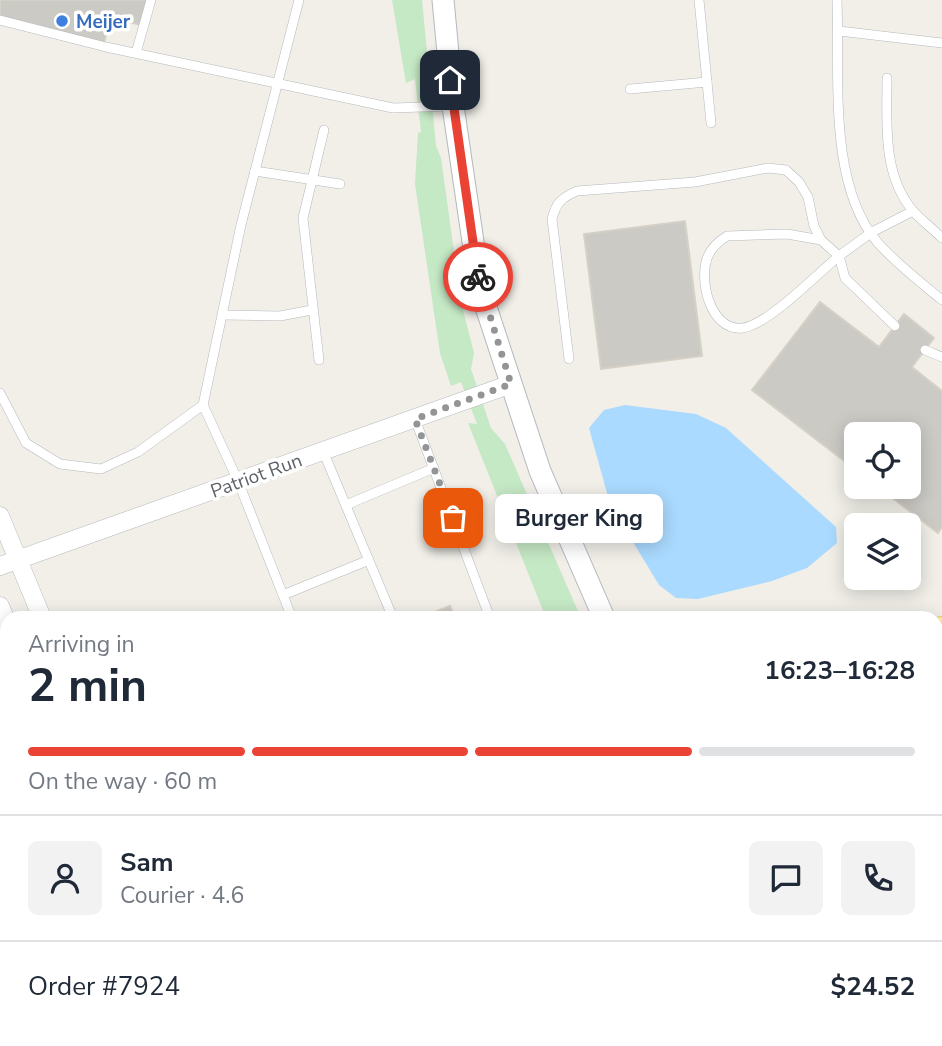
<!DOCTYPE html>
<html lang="en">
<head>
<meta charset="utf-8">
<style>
  :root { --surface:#fff; --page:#f2f2f3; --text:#1f2937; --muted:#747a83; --line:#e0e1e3; --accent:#ea4335 }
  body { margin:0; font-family:"Nunito Sans",sans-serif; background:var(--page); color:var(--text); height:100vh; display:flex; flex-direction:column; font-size:26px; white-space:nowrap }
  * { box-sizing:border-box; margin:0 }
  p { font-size:23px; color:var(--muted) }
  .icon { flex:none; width:38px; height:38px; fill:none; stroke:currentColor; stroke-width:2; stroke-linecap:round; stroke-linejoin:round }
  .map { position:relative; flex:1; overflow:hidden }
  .sheet { position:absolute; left:0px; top:611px; width:943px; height:436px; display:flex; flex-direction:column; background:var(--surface); border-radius:21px 21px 0 0; box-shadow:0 4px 18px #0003 }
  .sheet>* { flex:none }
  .controls { position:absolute; left:844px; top:422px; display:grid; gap:14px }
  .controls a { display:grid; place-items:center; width:77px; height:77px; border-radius:10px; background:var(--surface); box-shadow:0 4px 18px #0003; font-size:35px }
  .pin { position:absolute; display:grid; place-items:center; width:60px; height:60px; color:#fff; margin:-30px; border-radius:14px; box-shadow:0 4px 10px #0006 }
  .courier { position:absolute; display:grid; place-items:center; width:70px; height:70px; margin:-35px; border:5px solid #ea4335; border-radius:50%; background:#fff; color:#222; box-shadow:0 2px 9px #0007 }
  .bubble { position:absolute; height:49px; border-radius:10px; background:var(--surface); box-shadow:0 4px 18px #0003; font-size:23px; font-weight:700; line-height:49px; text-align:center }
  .head em { font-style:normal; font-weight:700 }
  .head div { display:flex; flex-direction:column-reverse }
  .head { display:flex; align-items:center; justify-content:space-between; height:119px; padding:0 28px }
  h1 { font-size:46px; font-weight:700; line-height:52px }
  .bar { display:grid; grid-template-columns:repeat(4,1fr); gap:10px 7px; align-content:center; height:84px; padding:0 28px }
  .bar i { height:9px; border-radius:5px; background:var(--line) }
  .bar .current { background:var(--accent) }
  .bar p { grid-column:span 4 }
  .line { display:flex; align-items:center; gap:18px; padding:0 28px; border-top:2px solid var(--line) }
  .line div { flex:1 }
  .round { display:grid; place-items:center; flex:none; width:74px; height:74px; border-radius:10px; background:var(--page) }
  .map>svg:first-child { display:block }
  .green { fill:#c5e8c5 }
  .water { fill:#aadaff }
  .building { fill:#cccac5; stroke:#d6d1c6; stroke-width:2 }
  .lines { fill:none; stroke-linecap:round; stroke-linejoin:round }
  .service-casing { stroke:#b5b8bc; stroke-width:10 }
  .minor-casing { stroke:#b5b8bc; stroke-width:19 }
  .tertiary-casing { stroke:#b5b8bc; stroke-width:23 }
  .primary-casing { stroke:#f2c960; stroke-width:28 }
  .motorway-casing { stroke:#f9ab00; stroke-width:32 }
  .service { stroke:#fff; stroke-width:9 }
  .minor { stroke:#fff; stroke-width:18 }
  .tertiary { stroke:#fff; stroke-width:21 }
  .primary { stroke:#fff2af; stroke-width:26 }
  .motorway { stroke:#fde293; stroke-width:30 }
  .done { stroke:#929495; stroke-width:7; stroke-dasharray:0 12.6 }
  .route { stroke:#ea4335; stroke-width:9 }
  .shop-dot { fill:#3f7fe0; stroke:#fff; stroke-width:2.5 }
  .labels { text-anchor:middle; stroke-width:7; stroke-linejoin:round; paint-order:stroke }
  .shop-label { font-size:19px; font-weight:bold; fill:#366cbe; stroke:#fff; text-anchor:start }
  .street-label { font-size:19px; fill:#5f6368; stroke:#fff }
</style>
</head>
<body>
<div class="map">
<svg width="942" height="1046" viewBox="0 0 942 1046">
  <rect width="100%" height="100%" fill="#f1efe8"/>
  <g class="green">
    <polygon points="392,0 422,0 436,146 441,158 461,302 474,353 471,369 491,428 505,444 581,618 546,618 468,423 477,424 461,382 451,386 440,353 415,184 418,133 421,132 415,79 406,83"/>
    <polygon points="942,683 942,901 936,903 936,686"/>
  </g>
  <polygon class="water" points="625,405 696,414 726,428 836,527 837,543 807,568 772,581 698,599 676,598 659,585 610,504 589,428 604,410"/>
  <g class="building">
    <polygon points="0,0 148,0 141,25 110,17 104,44 0,18"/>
    <polygon points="685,221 702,356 601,369 584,234"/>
    <polygon points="820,302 879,347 904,314 934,338 912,367 942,391 942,527 938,533 877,486 908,486 908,434 856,434 856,470 752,390"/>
    <polygon points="450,606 455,618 419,618"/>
    <polygon points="582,1040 663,1040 666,1046 573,1046"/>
  </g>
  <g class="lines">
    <g class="service-casing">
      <g id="service">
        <polyline points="699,0 711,123"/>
        <path d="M837 0C840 73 827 184 878 243 897 264 920 282 942 300"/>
        <polyline points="0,20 106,47 393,108 451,106"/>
        <polyline points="839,31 942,43"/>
        <polyline points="136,53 151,0"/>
        <path d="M887 78C887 122 882 175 913 211 922 221 933 229 942 238"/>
        <polyline points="630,89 707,82"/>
        <polyline points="255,171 340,184"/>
        <polyline points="223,315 280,316 312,310"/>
        <polyline points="895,326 845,278 839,256 872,232 913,211"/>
        <polyline points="925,350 942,357"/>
        <path d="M569 359 552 219C556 203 561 198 577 191L695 182 768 168 786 170 799 182 808 197 814 226 821 240 839 256C817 274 769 324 743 328 710 332 698 279 708 256 712 247 719 241 727 236L787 234 821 240"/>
        <polyline points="319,360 303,218 324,130"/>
        <polyline points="0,393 26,443 60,464 101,469 138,452 203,405"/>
        <polyline points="415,419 490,618"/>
        <polyline points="323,451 393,618"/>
        <polyline points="346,505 434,468"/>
        <polyline points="283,595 369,560"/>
        <polyline points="292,618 238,481 203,405 241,225 299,0"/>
        <polyline points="0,731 7,748"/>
        <polyline points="0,801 7,799"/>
        <polyline points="0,872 7,869"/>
        <polyline points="558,1040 561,1046"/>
        <polyline points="703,1040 706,1046"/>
        <polyline points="761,1046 776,1040"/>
      </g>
    </g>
    <g class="minor-casing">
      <g id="minor">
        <polyline points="0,516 42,618"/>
        <polyline points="0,566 511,384"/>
        <polyline points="0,606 7,624"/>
      </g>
    </g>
    <g class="tertiary-casing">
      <g id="tertiary">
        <polyline points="443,0 453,106 480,289 540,471 604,618"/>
        <polyline points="791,1040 794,1046"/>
      </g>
    </g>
    <g class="primary-casing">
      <g id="primary">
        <polyline points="936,632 942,630"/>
        <polyline points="0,1024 7,1021"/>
      </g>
    </g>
    <g class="motorway-casing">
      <g id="motorway">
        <polyline points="0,1008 7,1007"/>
        <polyline points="231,1040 236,1046"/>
      </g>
    </g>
    <use href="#service" class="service"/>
    <use href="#minor" class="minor"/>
    <use href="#tertiary" class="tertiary"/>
    <use href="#primary" class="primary"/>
    <use href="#motorway" class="motorway"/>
  </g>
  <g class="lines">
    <polyline class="done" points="453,518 415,419 511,384 478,277"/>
    <polyline class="route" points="450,80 478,277"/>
  </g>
  <circle class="shop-dot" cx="62" cy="21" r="7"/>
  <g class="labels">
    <g class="shop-label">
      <text x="76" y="28">Meijer</text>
    </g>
    <g class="street-label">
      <text transform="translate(256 475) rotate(-20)" y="7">Patriot Run</text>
    </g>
  </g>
</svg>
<div class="controls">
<a><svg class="icon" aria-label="locate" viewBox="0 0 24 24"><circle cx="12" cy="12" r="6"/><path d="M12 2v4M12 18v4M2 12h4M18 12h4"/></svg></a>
<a><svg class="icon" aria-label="layers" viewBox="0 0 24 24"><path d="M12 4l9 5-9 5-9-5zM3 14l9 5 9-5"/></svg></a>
</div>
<div class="pin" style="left:453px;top:518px;background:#ea580c"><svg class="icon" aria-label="bag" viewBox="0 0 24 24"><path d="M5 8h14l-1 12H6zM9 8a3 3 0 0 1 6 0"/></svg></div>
<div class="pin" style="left:450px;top:80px;background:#1f2937"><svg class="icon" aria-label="home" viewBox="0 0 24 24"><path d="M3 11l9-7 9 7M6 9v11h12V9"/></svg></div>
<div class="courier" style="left:478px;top:277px"><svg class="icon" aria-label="bike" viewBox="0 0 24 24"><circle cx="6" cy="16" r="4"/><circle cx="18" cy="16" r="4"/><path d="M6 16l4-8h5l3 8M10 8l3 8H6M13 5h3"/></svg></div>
<div class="bubble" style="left:495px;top:494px;width:168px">Burger King</div>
<section class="sheet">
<div class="head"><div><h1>2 min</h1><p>Arriving in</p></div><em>16:23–16:28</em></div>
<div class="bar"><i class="current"></i><i class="current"></i><i class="current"></i><i></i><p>On the way · 60 m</p></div>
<div class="line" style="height:126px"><a class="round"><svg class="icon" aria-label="person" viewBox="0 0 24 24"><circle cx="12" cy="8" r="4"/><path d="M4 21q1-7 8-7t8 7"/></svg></a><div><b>Sam</b><p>Courier · 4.6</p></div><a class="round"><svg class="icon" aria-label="chat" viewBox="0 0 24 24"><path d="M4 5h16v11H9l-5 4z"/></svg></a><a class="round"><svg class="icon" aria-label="phone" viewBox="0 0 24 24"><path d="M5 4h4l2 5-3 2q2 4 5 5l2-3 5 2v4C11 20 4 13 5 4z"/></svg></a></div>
<div class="line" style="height:91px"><div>Order #7924</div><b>$24.52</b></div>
</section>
</div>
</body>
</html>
